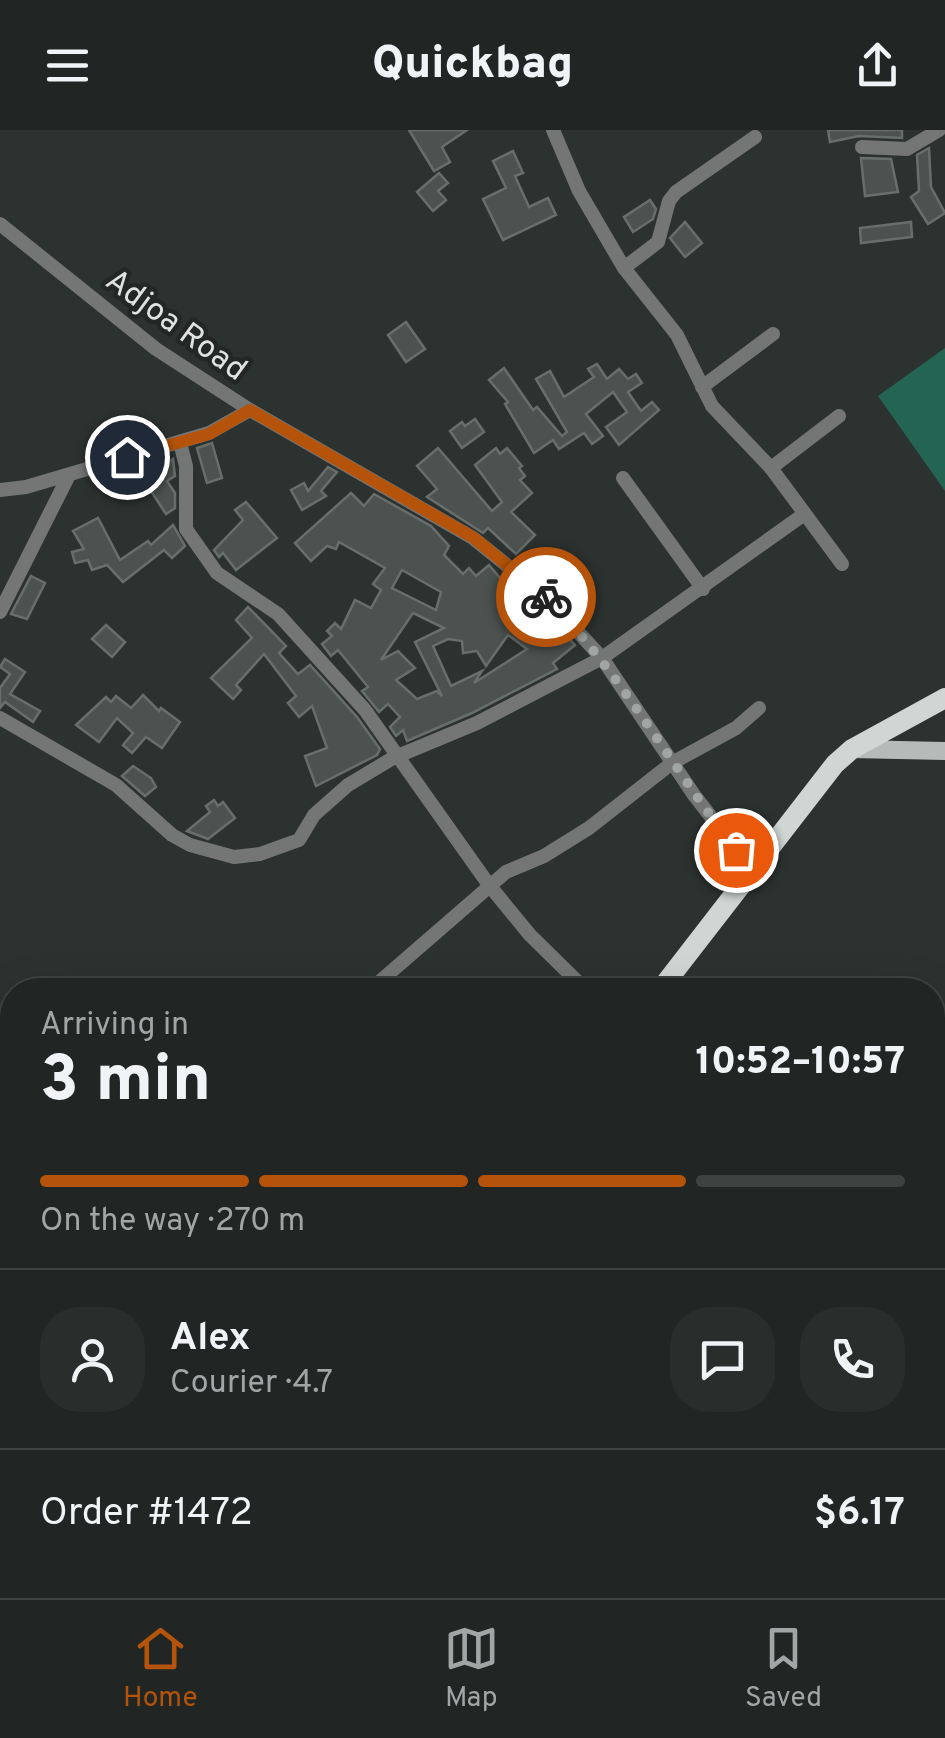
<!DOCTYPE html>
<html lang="en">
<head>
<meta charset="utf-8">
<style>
  :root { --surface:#212624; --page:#292e2c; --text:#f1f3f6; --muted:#a2a5a6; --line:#3e4341; --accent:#b45309 }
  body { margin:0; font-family:Overpass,sans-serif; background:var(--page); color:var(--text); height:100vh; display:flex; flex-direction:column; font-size:38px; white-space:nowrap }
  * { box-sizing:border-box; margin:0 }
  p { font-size:32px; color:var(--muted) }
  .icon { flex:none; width:55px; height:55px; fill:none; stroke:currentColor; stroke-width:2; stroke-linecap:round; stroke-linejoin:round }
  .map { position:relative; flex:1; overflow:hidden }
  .details { position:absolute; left:0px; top:848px; width:945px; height:622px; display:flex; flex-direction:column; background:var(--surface); border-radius:40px 40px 0 0; box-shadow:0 10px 40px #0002,0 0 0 2px var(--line) }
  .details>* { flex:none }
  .pin { position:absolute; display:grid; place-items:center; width:85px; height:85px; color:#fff; margin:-42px; border:5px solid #fff; border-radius:50%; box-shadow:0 2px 10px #0007 }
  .courier { position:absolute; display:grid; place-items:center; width:100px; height:100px; margin:-50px; border:8px solid #b45309; border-radius:50%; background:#fff; color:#222; box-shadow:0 2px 12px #0007 }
  .overview em { font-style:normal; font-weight:800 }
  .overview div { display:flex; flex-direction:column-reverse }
  .overview { display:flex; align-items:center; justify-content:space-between; height:170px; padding:0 40px }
  h1 { font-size:65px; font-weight:800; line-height:75px }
  .bar { display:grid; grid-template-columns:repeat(4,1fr); gap:15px 10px; align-content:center; height:120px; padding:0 40px }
  .bar i { height:12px; border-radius:8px; background:var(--line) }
  .bar .on { background:var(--accent) }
  .bar p { grid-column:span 4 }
  .line { display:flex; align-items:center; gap:25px; padding:0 40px; border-top:2px solid var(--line) }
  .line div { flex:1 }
  .round { display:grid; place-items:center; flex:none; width:105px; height:105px; border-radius:40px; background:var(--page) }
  header { display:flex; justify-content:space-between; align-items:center; height:130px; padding:0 40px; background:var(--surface); font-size:45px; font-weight:800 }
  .menu { display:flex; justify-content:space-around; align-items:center; height:140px; border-top:2px solid var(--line); background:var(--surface); font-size:28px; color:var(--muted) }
  .menu a { display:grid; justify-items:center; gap:5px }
  .menu .on { color:var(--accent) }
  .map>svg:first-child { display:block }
  .green { fill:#246452 }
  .building { fill:#4b524f; stroke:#686e6c; stroke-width:2.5; fill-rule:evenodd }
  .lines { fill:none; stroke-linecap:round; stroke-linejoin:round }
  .minor { stroke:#737675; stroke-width:14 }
  .major { stroke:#b5bbb9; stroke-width:18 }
  .highway { stroke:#cfd6d3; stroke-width:20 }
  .done { stroke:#a1a5a4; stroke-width:10; stroke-dasharray:0 18 }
  .route { stroke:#b45309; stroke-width:12 }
  .labels { text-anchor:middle; stroke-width:9; stroke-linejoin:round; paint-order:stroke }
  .street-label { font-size:32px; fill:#e0e3e2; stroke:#232826 }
</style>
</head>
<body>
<header><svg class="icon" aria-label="menu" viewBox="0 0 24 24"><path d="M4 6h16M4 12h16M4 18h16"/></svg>Quickbag<svg class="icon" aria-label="share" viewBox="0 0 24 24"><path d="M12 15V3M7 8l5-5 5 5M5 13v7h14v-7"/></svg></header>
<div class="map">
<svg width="945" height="1468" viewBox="0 0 945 1468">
  <rect width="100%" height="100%" fill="#2c3230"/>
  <polygon class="green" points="945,218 945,361 878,266"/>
  <g class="building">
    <polygon points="409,0 467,0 442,17 450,32 434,41"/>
    <polygon points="828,0 902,0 902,8 859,6 830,12"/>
    <polygon points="929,18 931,57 945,83 928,94 911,67 919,61 917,25"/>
    <polygon points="513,21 523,43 515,46 529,77 548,68 556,85 503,110 483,69 506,58 493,31"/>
    <polygon points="861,28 891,29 898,62 865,66"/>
    <polygon points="439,43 448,53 438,61 446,70 433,81 417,62"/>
    <polygon points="650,70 656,79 653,89 633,102 624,87"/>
    <polygon points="685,92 702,113 685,127 670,108"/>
    <polygon points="911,92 912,107 861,113 860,98"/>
    <polygon points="406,192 425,219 406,232 388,205"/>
    <polygon points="597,234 607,249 619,239 628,249 636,244 642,253 628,262 641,281 652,272 659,280 619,315 606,297 627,282 613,262 586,284 603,306 592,314 584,303 559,319 553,310 534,323 505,274 508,272 489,250 504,238 533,280 537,277 562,306 567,302 536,249 550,241 564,267 594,247 588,239"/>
    <polygon points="475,289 484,302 462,318 450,301 462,292 465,296"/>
    <polygon points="212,313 222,348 207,353 197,318"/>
    <polygon points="438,318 492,381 502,372 475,335 496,318 500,324 507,318 522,336 519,338 525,346 520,350 532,363 511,382 535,405 516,424 488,398 483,403 427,367 437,359 417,336"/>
    <polygon points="173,329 175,346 167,351 175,363 175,378 166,384 149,358 138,367 132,360"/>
    <polygon points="328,337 337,342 321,361 326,366 302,380 291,360 304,353 308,361"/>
    <path d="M351 363 364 376 374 364 431 396 449 416 444 425 463 444 469 438 476 446 489 435 505 454 509 450 538 474 575 515 553 533 557 539 472 583 407 611 403 600 396 606 390 597 400 587 388 574 379 582 362 561 368 557 338 520 331 526 322 514 332 506 327 501 335 493 341 499 355 470 371 478 381 460 373 454 385 438 339 412 336 419 327 416 311 431 295 413ZM402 440 441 462 436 480 392 458ZM413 483 444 498 415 512 442 566 437 561 417 569 396 550 415 538 398 521 381 530ZM508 505 527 519 474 553 482 541 451 556 433 516 448 509 462 511 463 523 477 521 486 536Z"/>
    <polygon points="246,372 277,408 236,440 223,423 219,427 214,420 243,390 235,380"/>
    <polygon points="98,388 120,430 148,411 151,415 173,395 185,416 172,428 164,420 123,452 107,435 92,440 88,430 75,433 72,422 84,419 73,401"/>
    <polygon points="31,446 45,453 27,489 11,484"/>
    <polygon points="248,477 286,516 279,523 298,544 310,535 357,587 380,619 377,625 316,656 305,626 327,618 312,576 299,587 288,573 296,566 264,524 236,555 241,560 233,569 211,548 252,508 236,490"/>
    <polygon points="106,495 125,512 112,527 92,509"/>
    <polygon points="5,529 25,542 10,564 40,581 33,592 5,572 0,578 0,558 10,544 0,537"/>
    <polygon points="143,565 159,581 161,578 180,592 162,618 146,607 132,623 123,615 133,603 117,588 99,612 76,595 106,567 111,572 116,566 131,578"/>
    <polygon points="133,636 151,648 156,657 145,666 122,646"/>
    <polygon points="214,670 218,676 223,672 235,688 208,709 187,701 210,682 206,676"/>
    <polygon points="932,1102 945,1109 945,1132 938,1144 945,1150 932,1164"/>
    <polygon points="939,1336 945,1343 945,1376 932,1388 932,1341"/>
  </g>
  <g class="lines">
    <g class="minor">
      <polyline points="553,0 579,61 624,138 677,205 712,276 771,338 842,434"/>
      <polyline points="862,17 907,19 939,0"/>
      <polyline points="0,94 156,219 250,280 473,408 545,466 602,528 694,665 751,738"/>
      <polyline points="624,138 658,112 669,71 676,62 755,7"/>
      <polyline points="702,257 773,204"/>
      <polyline points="180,313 186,336 186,399 217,443 278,484 365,580 489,755 530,805 586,860"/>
      <polyline points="771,338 839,286"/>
      <polyline points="623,348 703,459"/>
      <polyline points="0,360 26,357 209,303 250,280"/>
      <polyline points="0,482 69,345"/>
      <polyline points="0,588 116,655 172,705 190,715 234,727 260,724 299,710 314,685 348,655 393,628 477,593 602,528 803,385"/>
      <polyline points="370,860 506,742 544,726 589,698 672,633 736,598 759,578"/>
      <polyline points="932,1076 945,1083"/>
      <polyline points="0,1124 12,1142"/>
      <polyline points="0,1350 12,1367"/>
      <polyline points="0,1401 12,1392"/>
      <polyline points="945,1402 933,1416 945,1440"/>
      <polyline points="85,1458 93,1468"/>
      <polyline points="379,1458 389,1468"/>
      <polyline points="728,1458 738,1468"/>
    </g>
    <polyline class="major" points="852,619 945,621"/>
    <g class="highway">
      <polyline points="660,860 835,634 852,619 945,568"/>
      <polyline points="286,1468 292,1458"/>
    </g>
  </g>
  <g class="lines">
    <path class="done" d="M546 467C621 543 671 636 736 720"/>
    <polyline class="route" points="127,327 209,304 250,280 474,408 546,467"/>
  </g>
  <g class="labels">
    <g class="street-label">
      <text transform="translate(177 194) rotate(36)" y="11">Adjoa Road</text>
    </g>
  </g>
</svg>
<div class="pin" style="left:736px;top:720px;background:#ea580c"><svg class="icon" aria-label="bag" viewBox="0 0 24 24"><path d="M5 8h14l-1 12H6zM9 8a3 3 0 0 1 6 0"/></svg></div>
<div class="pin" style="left:127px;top:327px;background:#1f2937"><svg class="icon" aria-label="home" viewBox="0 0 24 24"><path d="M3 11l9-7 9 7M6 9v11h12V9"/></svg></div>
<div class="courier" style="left:546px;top:467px"><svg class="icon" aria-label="bike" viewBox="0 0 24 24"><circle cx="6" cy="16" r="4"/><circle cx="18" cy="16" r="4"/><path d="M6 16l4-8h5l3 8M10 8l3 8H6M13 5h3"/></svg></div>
<section class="details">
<div class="overview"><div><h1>3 min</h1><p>Arriving in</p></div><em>10:52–10:57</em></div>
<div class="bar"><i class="on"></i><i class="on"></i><i class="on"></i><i></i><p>On the way · 270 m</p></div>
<div class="line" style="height:180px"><a class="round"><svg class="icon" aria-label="person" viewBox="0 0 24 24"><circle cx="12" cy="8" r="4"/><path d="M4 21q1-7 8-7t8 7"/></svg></a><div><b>Alex</b><p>Courier · 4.7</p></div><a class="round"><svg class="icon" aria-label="chat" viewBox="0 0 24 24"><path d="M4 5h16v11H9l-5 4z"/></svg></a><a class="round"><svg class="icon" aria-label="phone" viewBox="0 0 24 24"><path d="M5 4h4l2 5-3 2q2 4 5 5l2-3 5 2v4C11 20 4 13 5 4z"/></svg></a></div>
<div class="line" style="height:130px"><div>Order #1472</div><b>$6.17</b></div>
</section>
</div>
<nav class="menu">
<a class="on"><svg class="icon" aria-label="home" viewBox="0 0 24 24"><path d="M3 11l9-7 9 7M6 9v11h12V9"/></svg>Home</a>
<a><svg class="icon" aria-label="map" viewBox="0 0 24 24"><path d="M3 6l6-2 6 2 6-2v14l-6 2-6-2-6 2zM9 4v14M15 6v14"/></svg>Map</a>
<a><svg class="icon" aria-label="saved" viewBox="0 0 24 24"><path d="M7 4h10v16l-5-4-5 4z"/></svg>Saved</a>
</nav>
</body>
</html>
